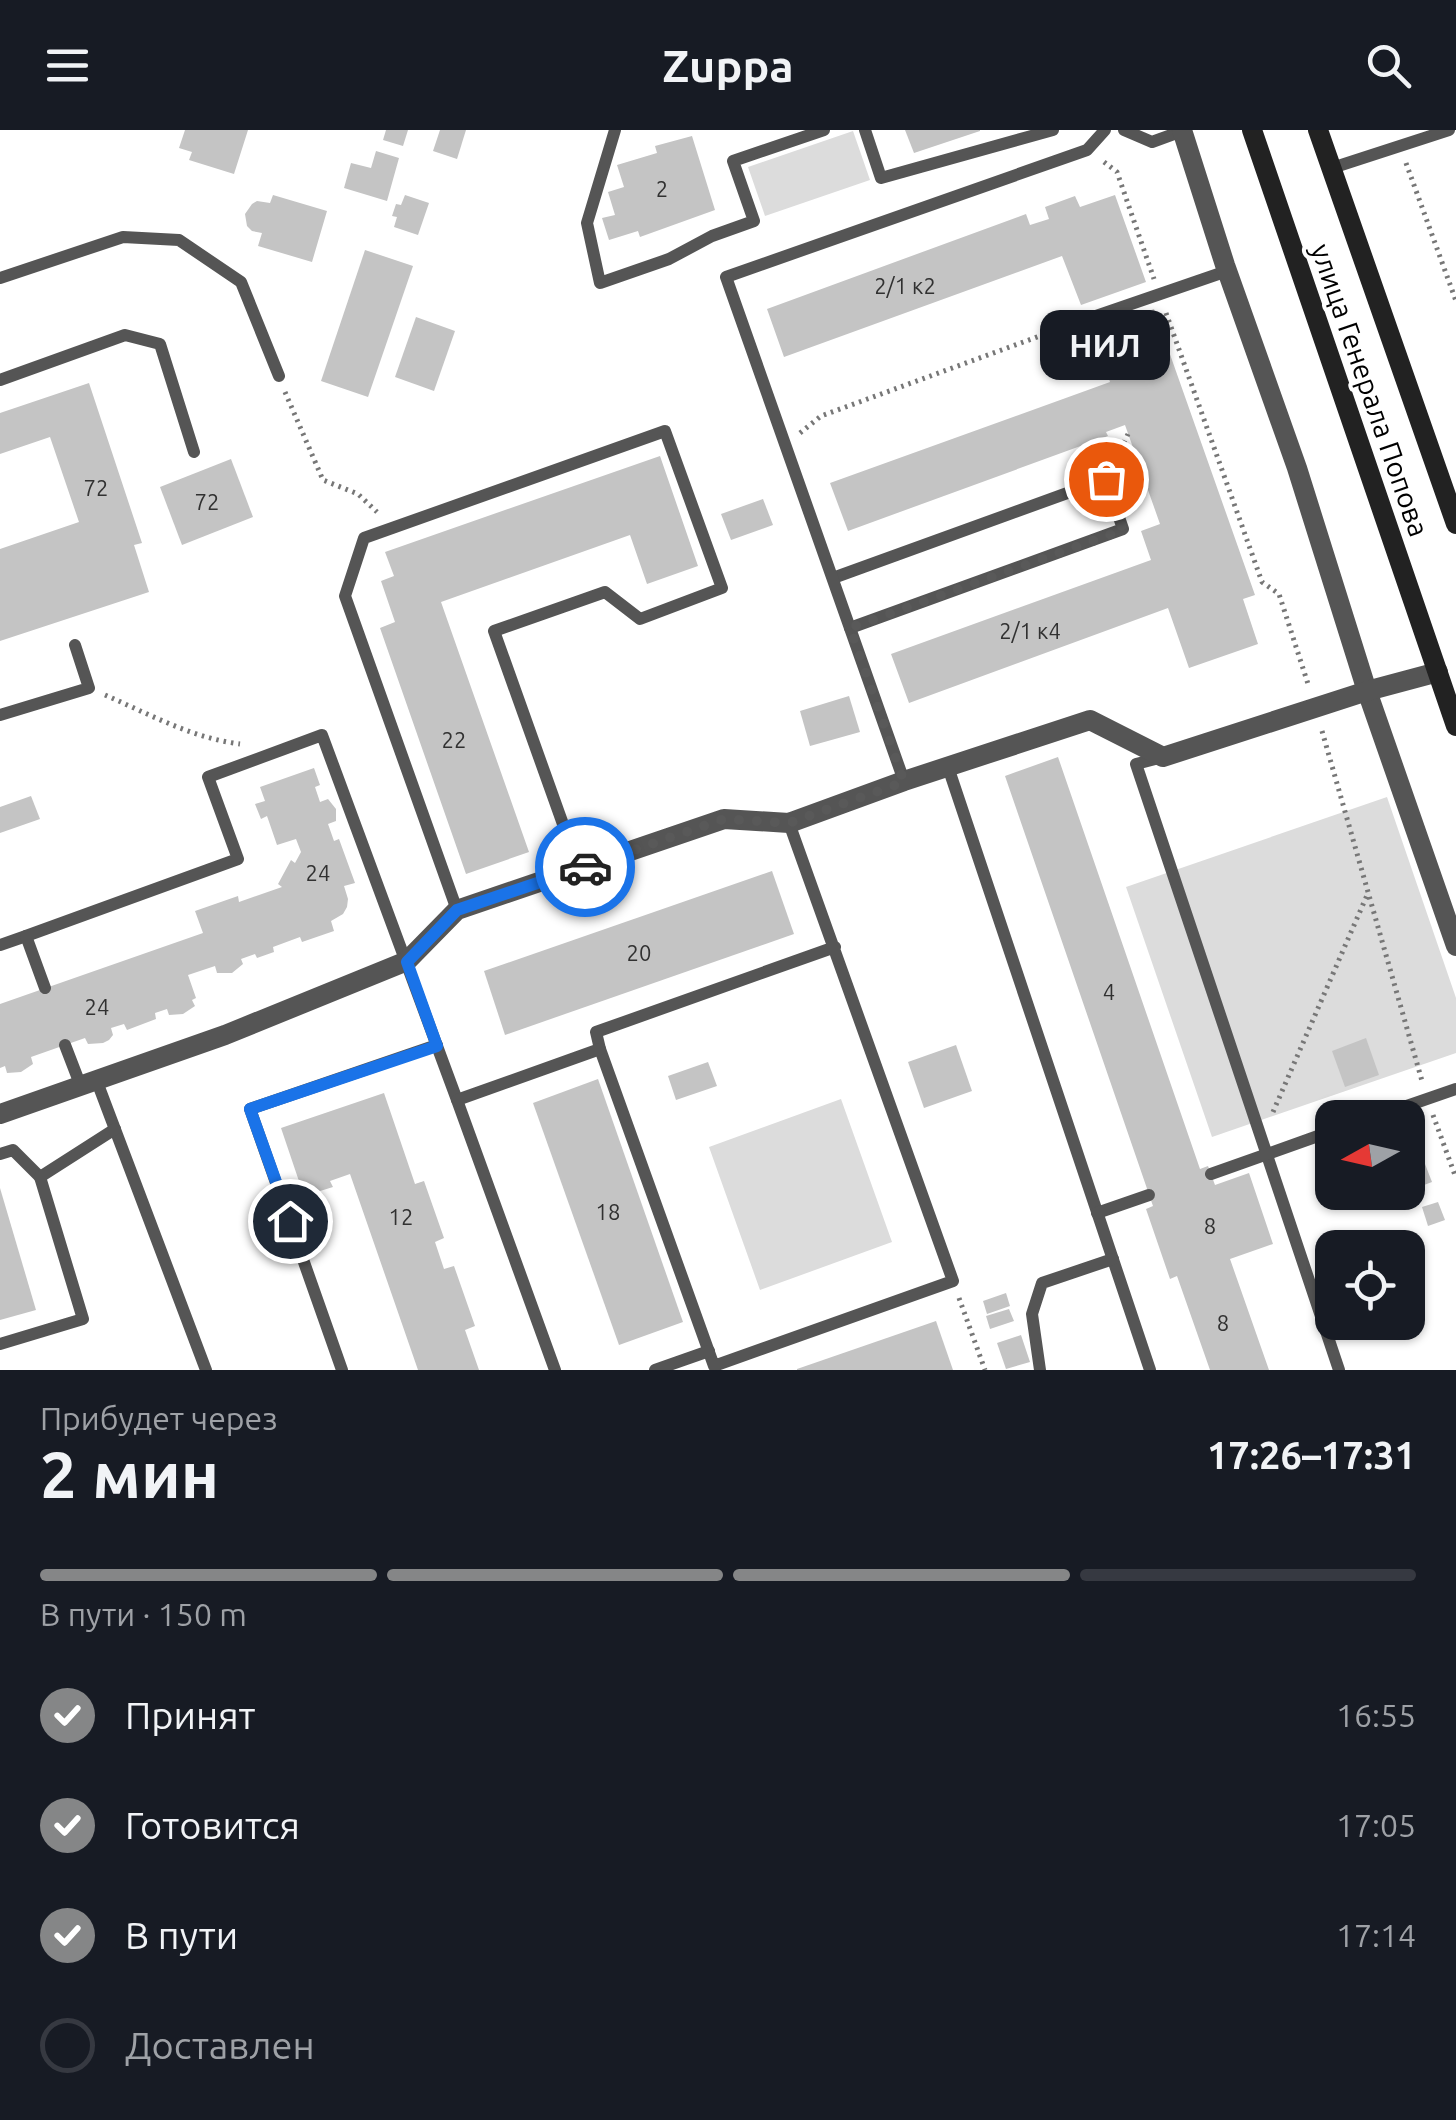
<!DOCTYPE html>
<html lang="ru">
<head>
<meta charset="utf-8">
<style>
  :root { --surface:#171b24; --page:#242831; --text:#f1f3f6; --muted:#9ea1a6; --line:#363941; --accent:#858687 }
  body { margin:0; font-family:Ubuntu,sans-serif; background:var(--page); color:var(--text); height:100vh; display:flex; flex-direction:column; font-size:38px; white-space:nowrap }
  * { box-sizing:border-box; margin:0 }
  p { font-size:32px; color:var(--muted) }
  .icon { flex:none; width:55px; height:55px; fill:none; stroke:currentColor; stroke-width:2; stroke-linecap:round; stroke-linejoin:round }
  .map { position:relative; height:1240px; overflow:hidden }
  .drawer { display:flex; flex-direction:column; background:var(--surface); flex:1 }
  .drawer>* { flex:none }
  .needle { width:65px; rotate:262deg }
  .tools { position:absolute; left:1315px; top:970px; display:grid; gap:20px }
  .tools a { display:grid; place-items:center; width:110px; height:110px; border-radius:20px; background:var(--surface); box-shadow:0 2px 8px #0004; font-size:50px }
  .pin { position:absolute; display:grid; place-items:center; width:85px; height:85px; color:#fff; margin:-42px; border:5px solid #fff; border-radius:50%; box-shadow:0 2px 10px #0007 }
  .courier { position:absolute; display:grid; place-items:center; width:100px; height:100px; margin:-50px; border:8px solid #1a73e8; border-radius:50%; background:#fff; color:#222; box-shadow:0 2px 12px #0007 }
  .bubble { position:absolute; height:70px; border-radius:20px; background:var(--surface); box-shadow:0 2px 8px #0004; font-size:32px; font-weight:700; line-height:70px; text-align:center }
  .headline em { font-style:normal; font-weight:700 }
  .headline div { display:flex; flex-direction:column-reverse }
  .headline { display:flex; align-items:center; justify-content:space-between; height:170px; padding:0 40px }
  h1 { font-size:65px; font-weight:700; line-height:75px }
  .bar { display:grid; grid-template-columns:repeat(4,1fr); gap:15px 10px; align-content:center; height:120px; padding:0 40px }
  .bar i { height:12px; border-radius:8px; background:var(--line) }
  .bar .current { background:var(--accent) }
  .bar p { grid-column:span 4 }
  ol { padding:0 40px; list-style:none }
  li { display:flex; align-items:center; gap:30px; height:110px }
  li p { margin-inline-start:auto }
  li .icon { padding:10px; border-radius:50%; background:var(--accent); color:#fff; stroke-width:4 }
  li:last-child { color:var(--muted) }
  li i { width:55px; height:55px; border:5px solid var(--line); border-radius:50% }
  header { display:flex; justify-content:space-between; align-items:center; height:130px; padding:0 40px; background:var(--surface); font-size:45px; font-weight:700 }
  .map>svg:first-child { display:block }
  .green { fill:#dcdcdc }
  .building { fill:#c4c4c4 }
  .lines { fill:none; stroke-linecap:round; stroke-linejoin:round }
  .path { stroke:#777; stroke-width:5; stroke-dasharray:2.5 5; stroke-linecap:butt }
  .service { stroke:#555; stroke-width:12 }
  .minor { stroke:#555; stroke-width:20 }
  .secondary { stroke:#222; stroke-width:20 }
  .done { stroke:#595959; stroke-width:10; stroke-dasharray:0 18 }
  .route { stroke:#1a73e8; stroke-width:12 }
  .labels { text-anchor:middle; stroke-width:8; stroke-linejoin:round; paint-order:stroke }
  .number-label { font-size:22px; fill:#313131 }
  .street-label { font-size:28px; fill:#000; stroke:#fff }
</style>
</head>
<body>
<header><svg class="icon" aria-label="menu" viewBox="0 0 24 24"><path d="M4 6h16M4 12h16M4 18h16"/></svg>Zuppa<svg class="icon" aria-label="search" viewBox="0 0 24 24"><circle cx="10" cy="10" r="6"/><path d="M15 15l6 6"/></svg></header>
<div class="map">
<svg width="1456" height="1240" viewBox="0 0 1456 1240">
  <rect width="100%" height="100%" fill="#fff"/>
  <g class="green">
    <polygon points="853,1 870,50 765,86 748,37"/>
    <polygon points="1387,667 1456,868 1456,923 1212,1007 1126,757"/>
    <polygon points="841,969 892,1112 760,1160 709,1017"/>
  </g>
  <g class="building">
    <polygon points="185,0 248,0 234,44 189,30 192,22 179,18"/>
    <polygon points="386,0 408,0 403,16 383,10"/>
    <polygon points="440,0 466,0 457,29 433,21"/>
    <polygon points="905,0 980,0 980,1 914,23"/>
    <polygon points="692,6 715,80 640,107 638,101 609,110 602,88 615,85 608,62 624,57 617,35 657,23 655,16"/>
    <polygon points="376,21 399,28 387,71 344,58 351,33 371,38"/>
    <polygon points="273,65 327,81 312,132 258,116 262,103 252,101 247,96 245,84 252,74 257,71 270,73"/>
    <polygon points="405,65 429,73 418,105 394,97 397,87 392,86 396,74 401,75"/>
    <polygon points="1115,65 1146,152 1081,175 1062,126 784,227 767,179 1026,84 1030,95 1049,89 1045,77 1075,66 1080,77"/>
    <polygon points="365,120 413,136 368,267 321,251"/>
    <polygon points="1154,179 1255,465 1243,469 1258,514 1189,538 1168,478 909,573 891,524 1151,430 1141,401 1160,394 1125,295 1106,302 1108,306 848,401 830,353 1110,252 1092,201"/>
    <polygon points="416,187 455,201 434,261 395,247"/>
    <polygon points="89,253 142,413 134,415 149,462 0,511 0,419 79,392 50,307 0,324 0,283"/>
    <polygon points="660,326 698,436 647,454 630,405 441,472 529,722 466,744 380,498 395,492 381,451 394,446 385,422"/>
    <polygon points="231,329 253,387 182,415 160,357"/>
    <polygon points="763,369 773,395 731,410 721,384"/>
    <polygon points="849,566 860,602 810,616 800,581"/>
    <polygon points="1058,627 1200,1039 1208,1036 1215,1055 1249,1043 1273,1114 1230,1129 1269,1240 1210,1240 1177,1146 1170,1149 1146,1079 1153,1076 1005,646"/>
    <polygon points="314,638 320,655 315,657 320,672 328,669 336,679 336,691 328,694 334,711 339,709 355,753 344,756 348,769 347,777 343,784 331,791 334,801 302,812 300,807 273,817 274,822 257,828 255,824 241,829 243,834 232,843 217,843 215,836 188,845 196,868 192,870 195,876 183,884 169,885 167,879 155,883 156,889 127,900 124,894 111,898 113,905 109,910 103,913 88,914 85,908 31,927 33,934 21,942 7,943 5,936 0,938 0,874 203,803 195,781 238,766 239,772 282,757 278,754 291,730 295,733 301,722 296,709 277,715 267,686 261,689 255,674 265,671 260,657"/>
    <polygon points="31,666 40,689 0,703 0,677"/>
    <polygon points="772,741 794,804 505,905 484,841"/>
    <polygon points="1366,908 1379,945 1345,957 1332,921"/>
    <polygon points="956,915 972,961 924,978 908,932"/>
    <polygon points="708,932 717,956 676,970 668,946"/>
    <polygon points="598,949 683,1192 619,1215 533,973"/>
    <polygon points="384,963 415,1054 424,1051 444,1108 435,1112 444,1139 454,1136 475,1196 465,1200 479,1240 418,1240 350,1044 330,1051 333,1057 304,1066 281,998"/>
    <polygon points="1425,1034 1432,1052 1416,1058 1409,1040"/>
    <polygon points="0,1058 36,1180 0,1190"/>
    <polygon points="1438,1072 1445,1090 1428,1096 1422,1077"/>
    <polygon points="1006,1163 1010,1176 987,1184 983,1171"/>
    <polygon points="1009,1179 1014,1191 990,1199 986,1186"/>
    <polygon points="936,1191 953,1240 797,1240 797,1239"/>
    <polygon points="1021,1205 1030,1232 1006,1239 997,1213"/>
  </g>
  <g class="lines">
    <g class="path">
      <polyline points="1104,32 1117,42 1154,149"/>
      <polyline points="1406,33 1456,171"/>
      <polyline points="1166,183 1262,452 1279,464 1309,557"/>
      <polyline points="1087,208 1101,246"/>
      <polyline points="285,262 323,350 358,364 377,382"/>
      <polyline points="800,303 821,286 1048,203"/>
      <polyline points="1114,333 1128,304"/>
      <path d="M105 565C149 584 192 608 240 614"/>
      <polyline points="1322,601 1422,951"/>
      <polyline points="1273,982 1368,763"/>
      <polyline points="1433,985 1456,1048"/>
      <polyline points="959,1168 985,1240"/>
    </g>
    <g class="service">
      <polyline points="615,0 587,93 600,153 669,129 712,106 754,91 733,31 824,0"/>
      <polyline points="865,0 881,48 1053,0"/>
      <polyline points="1124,0 1152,12 1182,1"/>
      <polyline points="1332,38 1449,0"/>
      <polyline points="0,148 123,107 179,110 241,152 279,246"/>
      <polyline points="1067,196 1227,141"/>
      <polyline points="0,250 125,205 160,214 194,322"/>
      <polyline points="833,448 1106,349 1123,399 850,498"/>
      <polyline points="0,585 89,558 75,515"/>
      <polyline points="1163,627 1136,634 1339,1240"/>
      <polyline points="948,637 1150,1240"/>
      <polyline points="904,651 726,147 1087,20 1105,0"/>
      <polyline points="789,693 953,1151 714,1236 600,919 596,902 835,817"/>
      <polyline points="457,780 345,466 364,408 665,301 722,458 640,489 605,462 494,501 579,739"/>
      <polyline points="0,815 26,806"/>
      <polyline points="45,858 26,806 238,729 208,647 322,605 457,970"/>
      <polyline points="65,915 80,954"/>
      <polyline points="96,949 206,1240"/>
      <polyline points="1372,988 1456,959"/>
      <polyline points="0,1024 13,1020 40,1047"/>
      <polyline points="1211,1044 1332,1001"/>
      <polyline points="1097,1083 1149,1065"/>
      <polyline points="0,1214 83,1189 40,1047 115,999"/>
      <polyline points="342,1240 250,979 437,915"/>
      <polyline points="555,1240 457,970 600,919"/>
      <polyline points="655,1240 709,1221"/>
      <polyline points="1040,1240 1032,1184 1042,1153 1113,1129"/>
    </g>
    <g class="minor">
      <polyline points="1182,0 1225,135 1297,338 1367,561 1456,816"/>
      <polyline points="0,984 225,905 407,831 457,780 724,689 789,693 904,651 1090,590 1163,627 1367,561 1438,542"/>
    </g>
    <g class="secondary">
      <polyline points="1252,0 1456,596"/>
      <polyline points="1318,0 1456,394"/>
    </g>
  </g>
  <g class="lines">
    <polyline class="done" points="585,737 724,689 789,693 904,652 850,498 1123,400 1106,349"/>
    <polyline class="route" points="290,1091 250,979 437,916 407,832 457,780 585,737"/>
  </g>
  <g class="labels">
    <g class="number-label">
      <text x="662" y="67">2</text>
      <text x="905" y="164">2/1 к2</text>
      <text x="96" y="366">72</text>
      <text x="207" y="380">72</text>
      <text x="1030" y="509">2/1 к4</text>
      <text x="454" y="618">22</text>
      <text x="318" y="751">24</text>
      <text x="639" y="831">20</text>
      <text x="1109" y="870">4</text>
      <text x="97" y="885">24</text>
      <text x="608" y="1090">18</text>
      <text x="401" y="1095">12</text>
      <text x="1210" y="1104">8</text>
      <text x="1223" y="1201">8</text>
    </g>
    <g class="street-label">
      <text transform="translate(1370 260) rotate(71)" y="10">улица Генерала Попова</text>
    </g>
  </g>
</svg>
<div class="tools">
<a><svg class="needle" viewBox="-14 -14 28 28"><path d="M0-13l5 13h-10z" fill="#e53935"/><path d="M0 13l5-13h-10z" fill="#9ea1a6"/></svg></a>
<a><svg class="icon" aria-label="locate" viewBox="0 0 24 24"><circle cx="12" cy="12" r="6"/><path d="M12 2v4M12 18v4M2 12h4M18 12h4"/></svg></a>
</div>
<div class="pin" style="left:1106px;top:349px;background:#ea580c"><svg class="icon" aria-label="bag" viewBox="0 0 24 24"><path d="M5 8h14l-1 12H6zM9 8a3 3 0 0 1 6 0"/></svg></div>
<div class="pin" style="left:290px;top:1091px;background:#1f2937"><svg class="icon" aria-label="home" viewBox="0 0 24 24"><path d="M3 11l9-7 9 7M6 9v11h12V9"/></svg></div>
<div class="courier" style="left:585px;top:737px"><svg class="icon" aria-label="car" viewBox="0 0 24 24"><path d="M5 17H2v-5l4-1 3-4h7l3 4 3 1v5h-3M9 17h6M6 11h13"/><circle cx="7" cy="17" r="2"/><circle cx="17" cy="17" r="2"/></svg></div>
<div class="bubble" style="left:1040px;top:180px;width:130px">НИЛ</div>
</div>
<section class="drawer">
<div class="headline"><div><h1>2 мин</h1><p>Прибудет через</p></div><em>17:26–17:31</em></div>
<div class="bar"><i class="current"></i><i class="current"></i><i class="current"></i><i></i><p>В пути · 150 m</p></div>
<ol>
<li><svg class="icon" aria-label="check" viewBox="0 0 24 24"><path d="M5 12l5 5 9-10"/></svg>Принят<p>16:55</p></li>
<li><svg class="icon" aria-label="check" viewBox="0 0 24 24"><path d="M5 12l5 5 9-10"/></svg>Готовится<p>17:05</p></li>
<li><svg class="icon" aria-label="check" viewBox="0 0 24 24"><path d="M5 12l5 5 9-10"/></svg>В пути<p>17:14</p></li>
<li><i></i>Доставлен</li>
</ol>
</section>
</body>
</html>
